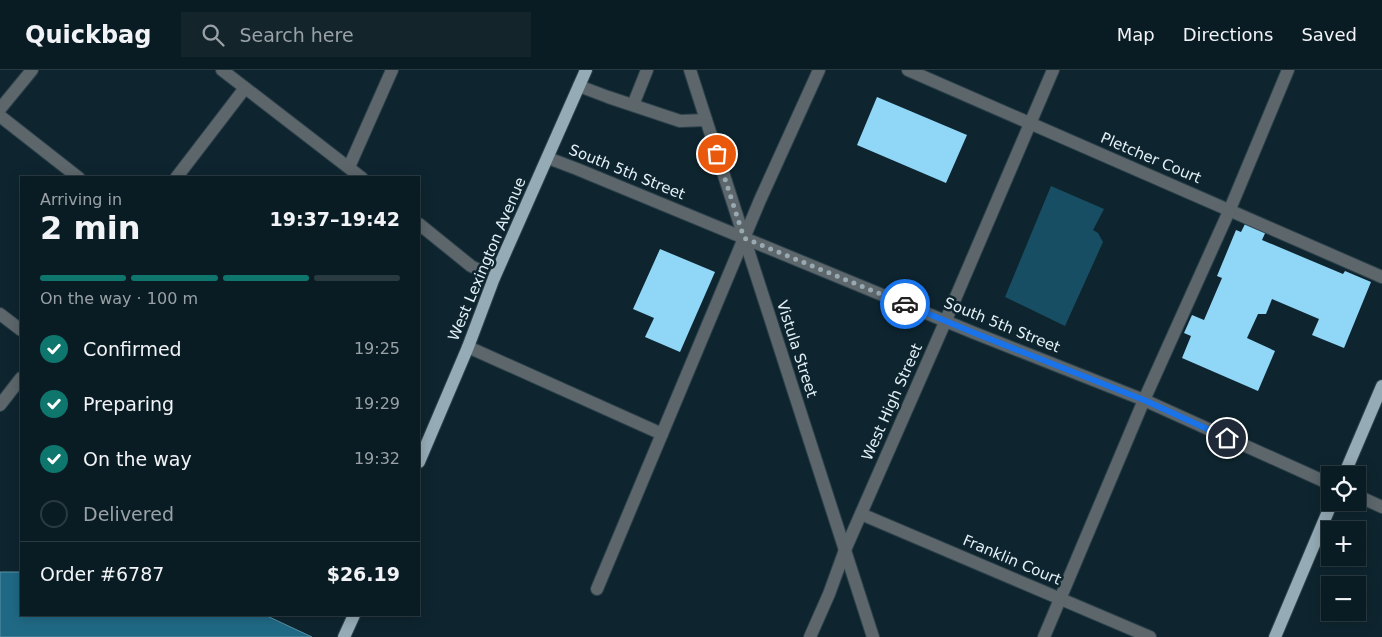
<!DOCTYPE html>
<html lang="en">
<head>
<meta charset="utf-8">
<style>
  :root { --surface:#0a1c23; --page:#13252b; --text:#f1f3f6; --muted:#99a1a6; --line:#2a3a41; --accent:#0f766e }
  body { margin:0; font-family:"DejaVu Sans",sans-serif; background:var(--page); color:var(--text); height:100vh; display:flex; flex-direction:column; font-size:19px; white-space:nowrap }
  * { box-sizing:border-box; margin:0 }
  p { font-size:16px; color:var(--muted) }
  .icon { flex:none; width:28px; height:28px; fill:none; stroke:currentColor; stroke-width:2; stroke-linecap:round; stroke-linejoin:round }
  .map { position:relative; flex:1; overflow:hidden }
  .panel { position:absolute; left:20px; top:106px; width:400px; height:440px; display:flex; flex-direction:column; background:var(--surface); border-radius:0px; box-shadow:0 2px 12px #0003,0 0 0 1px var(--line) }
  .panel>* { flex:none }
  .tools { position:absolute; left:1321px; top:396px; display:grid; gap:10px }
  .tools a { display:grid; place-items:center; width:45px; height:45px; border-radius:0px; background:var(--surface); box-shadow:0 2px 12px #0003,0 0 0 1px var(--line); font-size:25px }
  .pin { position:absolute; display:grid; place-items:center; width:42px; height:42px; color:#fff; margin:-21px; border:2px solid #fff; border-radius:50%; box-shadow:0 1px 5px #0007 }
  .courier { position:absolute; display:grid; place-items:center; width:50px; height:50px; margin:-25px; border:4px solid #1a73e8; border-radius:50%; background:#fff; color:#222; box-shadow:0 1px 6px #0007 }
  .summary em { font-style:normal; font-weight:700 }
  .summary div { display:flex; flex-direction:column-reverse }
  .summary { display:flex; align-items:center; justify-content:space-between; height:85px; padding:0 20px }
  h1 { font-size:32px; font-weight:700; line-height:38px }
  .bar { display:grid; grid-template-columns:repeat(4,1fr); gap:8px 5px; align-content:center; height:60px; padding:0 20px }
  .bar i { height:6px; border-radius:4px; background:var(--line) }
  .bar .selected { background:var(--accent) }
  .bar p { grid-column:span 4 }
  .line { display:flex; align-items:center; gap:12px; padding:0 20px; border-top:1px solid var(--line) }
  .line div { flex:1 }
  ol { padding:0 20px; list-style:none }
  li { display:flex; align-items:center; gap:15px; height:55px }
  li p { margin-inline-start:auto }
  li .icon { padding:5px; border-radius:50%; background:var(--accent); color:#fff; stroke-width:4 }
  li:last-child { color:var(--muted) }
  li i { width:28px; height:28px; border:2px solid var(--line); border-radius:50% }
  header { display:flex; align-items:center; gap:30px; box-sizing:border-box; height:70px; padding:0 25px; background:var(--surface); border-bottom:1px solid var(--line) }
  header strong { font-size:24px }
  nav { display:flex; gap:28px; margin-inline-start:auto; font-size:18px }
  .search { width:350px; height:45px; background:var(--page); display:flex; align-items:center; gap:12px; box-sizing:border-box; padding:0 18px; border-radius:0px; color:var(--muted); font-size:19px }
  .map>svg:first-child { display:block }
  .green { fill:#184e63 }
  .water { fill:#206985; stroke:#5a92a7 }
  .building { fill:#90d6f6 }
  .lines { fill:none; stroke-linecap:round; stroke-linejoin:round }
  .minor-casing { stroke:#2c414b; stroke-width:14 }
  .major-casing { stroke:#2c414b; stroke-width:14 }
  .minor { stroke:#5c666b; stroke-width:12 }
  .major { stroke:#95abb6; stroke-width:12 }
  .done { stroke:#98a9b1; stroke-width:5; stroke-dasharray:0 9 }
  .route { stroke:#1a73e8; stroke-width:6 }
  .labels { text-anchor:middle; stroke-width:5; stroke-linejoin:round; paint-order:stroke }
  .street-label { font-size:15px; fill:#e3f0f7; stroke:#0e252f }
</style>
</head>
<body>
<header>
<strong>Quickbag</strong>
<div class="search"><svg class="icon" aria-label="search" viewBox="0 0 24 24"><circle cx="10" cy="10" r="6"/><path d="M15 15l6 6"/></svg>Search here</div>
<nav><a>Map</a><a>Directions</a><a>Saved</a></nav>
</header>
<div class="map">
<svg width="1382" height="567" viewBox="0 0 1382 567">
  <rect width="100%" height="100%" fill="#0e252f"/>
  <polygon class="green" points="1051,116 1104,139 1093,160 1098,163 1103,172 1065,256 1005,227"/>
  <polygon class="water" points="0,502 21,502 21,545 265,545 312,567 0,567"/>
  <g class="building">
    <polygon points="877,27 967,65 946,113 857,75"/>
    <polygon points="1247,150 1267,159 1262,170 1343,204 1345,201 1371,212 1344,278 1312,265 1319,249 1272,229 1266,244 1258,244 1247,268 1275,281 1258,321 1182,288 1191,266 1184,263 1192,245 1204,250 1222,208 1217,206 1236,160 1241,162"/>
    <polygon points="660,179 715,202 680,282 645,267 654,248 633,239"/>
  </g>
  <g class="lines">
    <g class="minor-casing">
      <g id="minor">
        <polyline points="222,0 362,108"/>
        <polyline points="690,0 873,567"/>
        <polyline points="908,0 1382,207"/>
        <polyline points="579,16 608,27 680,51 706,50"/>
        <polyline points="633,35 647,0"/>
        <polyline points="0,39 32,0"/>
        <polyline points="0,46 79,108"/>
        <polyline points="548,88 577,99 972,262 1144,330 1330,414"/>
        <polyline points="349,97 392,0"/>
        <polyline points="176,108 245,18"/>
        <polyline points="419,154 471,196 494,208"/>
        <polyline points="0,244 21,260"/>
        <polyline points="468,277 662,364"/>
        <polyline points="0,335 21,308"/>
        <polyline points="1358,426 1382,437"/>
        <polyline points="861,444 1150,567"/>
        <polyline points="597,519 760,130 819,0"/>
        <polyline points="810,567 829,524 845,480 946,250 1053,0"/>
        <polyline points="1044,567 1144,330 1230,139 1288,0"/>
      </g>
    </g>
    <g class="major-casing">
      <g id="major">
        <polyline points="419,392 468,277 494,208 586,0"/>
        <polyline points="1344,405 1382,316"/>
        <polyline points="344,567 354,545"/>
        <polyline points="1275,567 1332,432"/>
      </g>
    </g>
    <use href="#minor" class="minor"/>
    <use href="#major" class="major"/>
  </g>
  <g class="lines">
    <polyline class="done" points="717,84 744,168 905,234"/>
    <polyline class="route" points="905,234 972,262 1144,330 1227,368"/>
  </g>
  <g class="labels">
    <g class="street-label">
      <text transform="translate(1151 88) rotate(23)" y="5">Pletcher Court</text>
      <text transform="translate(627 102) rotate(22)" y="5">South 5th Street</text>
      <text transform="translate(487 189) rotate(-67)" y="5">West Lexington Avenue</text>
      <text transform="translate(1002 255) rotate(22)" y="5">South 5th Street</text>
      <text transform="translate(797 279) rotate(72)" y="5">Vistula Street</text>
      <text transform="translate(892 332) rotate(-66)" y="5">West High Street</text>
      <text transform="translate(1012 490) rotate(23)" y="5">Franklin Court</text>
    </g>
  </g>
</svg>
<div class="tools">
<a><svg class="icon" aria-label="locate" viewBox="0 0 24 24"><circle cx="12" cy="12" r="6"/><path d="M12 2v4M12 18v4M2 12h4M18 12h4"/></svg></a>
<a>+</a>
<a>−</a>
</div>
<div class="pin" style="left:717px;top:84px;background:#ea580c"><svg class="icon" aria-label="bag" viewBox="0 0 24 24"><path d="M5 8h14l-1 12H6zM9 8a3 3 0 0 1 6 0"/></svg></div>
<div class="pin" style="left:1227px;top:368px;background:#1f2937"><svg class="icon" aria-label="home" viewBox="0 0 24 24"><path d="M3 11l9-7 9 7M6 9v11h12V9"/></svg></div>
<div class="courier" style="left:905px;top:234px"><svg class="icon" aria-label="car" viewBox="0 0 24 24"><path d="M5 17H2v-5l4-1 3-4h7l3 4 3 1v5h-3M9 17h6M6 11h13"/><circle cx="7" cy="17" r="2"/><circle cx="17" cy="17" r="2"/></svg></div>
<section class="panel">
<div class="summary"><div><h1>2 min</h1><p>Arriving in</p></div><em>19:37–19:42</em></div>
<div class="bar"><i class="selected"></i><i class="selected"></i><i class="selected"></i><i></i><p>On the way · 100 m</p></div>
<ol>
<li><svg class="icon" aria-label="check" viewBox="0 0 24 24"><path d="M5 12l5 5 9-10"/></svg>Confirmed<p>19:25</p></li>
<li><svg class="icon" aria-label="check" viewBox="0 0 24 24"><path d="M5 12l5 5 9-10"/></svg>Preparing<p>19:29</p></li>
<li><svg class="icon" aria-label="check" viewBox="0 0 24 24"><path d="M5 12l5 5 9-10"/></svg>On the way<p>19:32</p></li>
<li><i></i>Delivered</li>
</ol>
<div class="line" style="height:65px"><div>Order #6787</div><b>$26.19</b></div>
</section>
</div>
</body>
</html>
